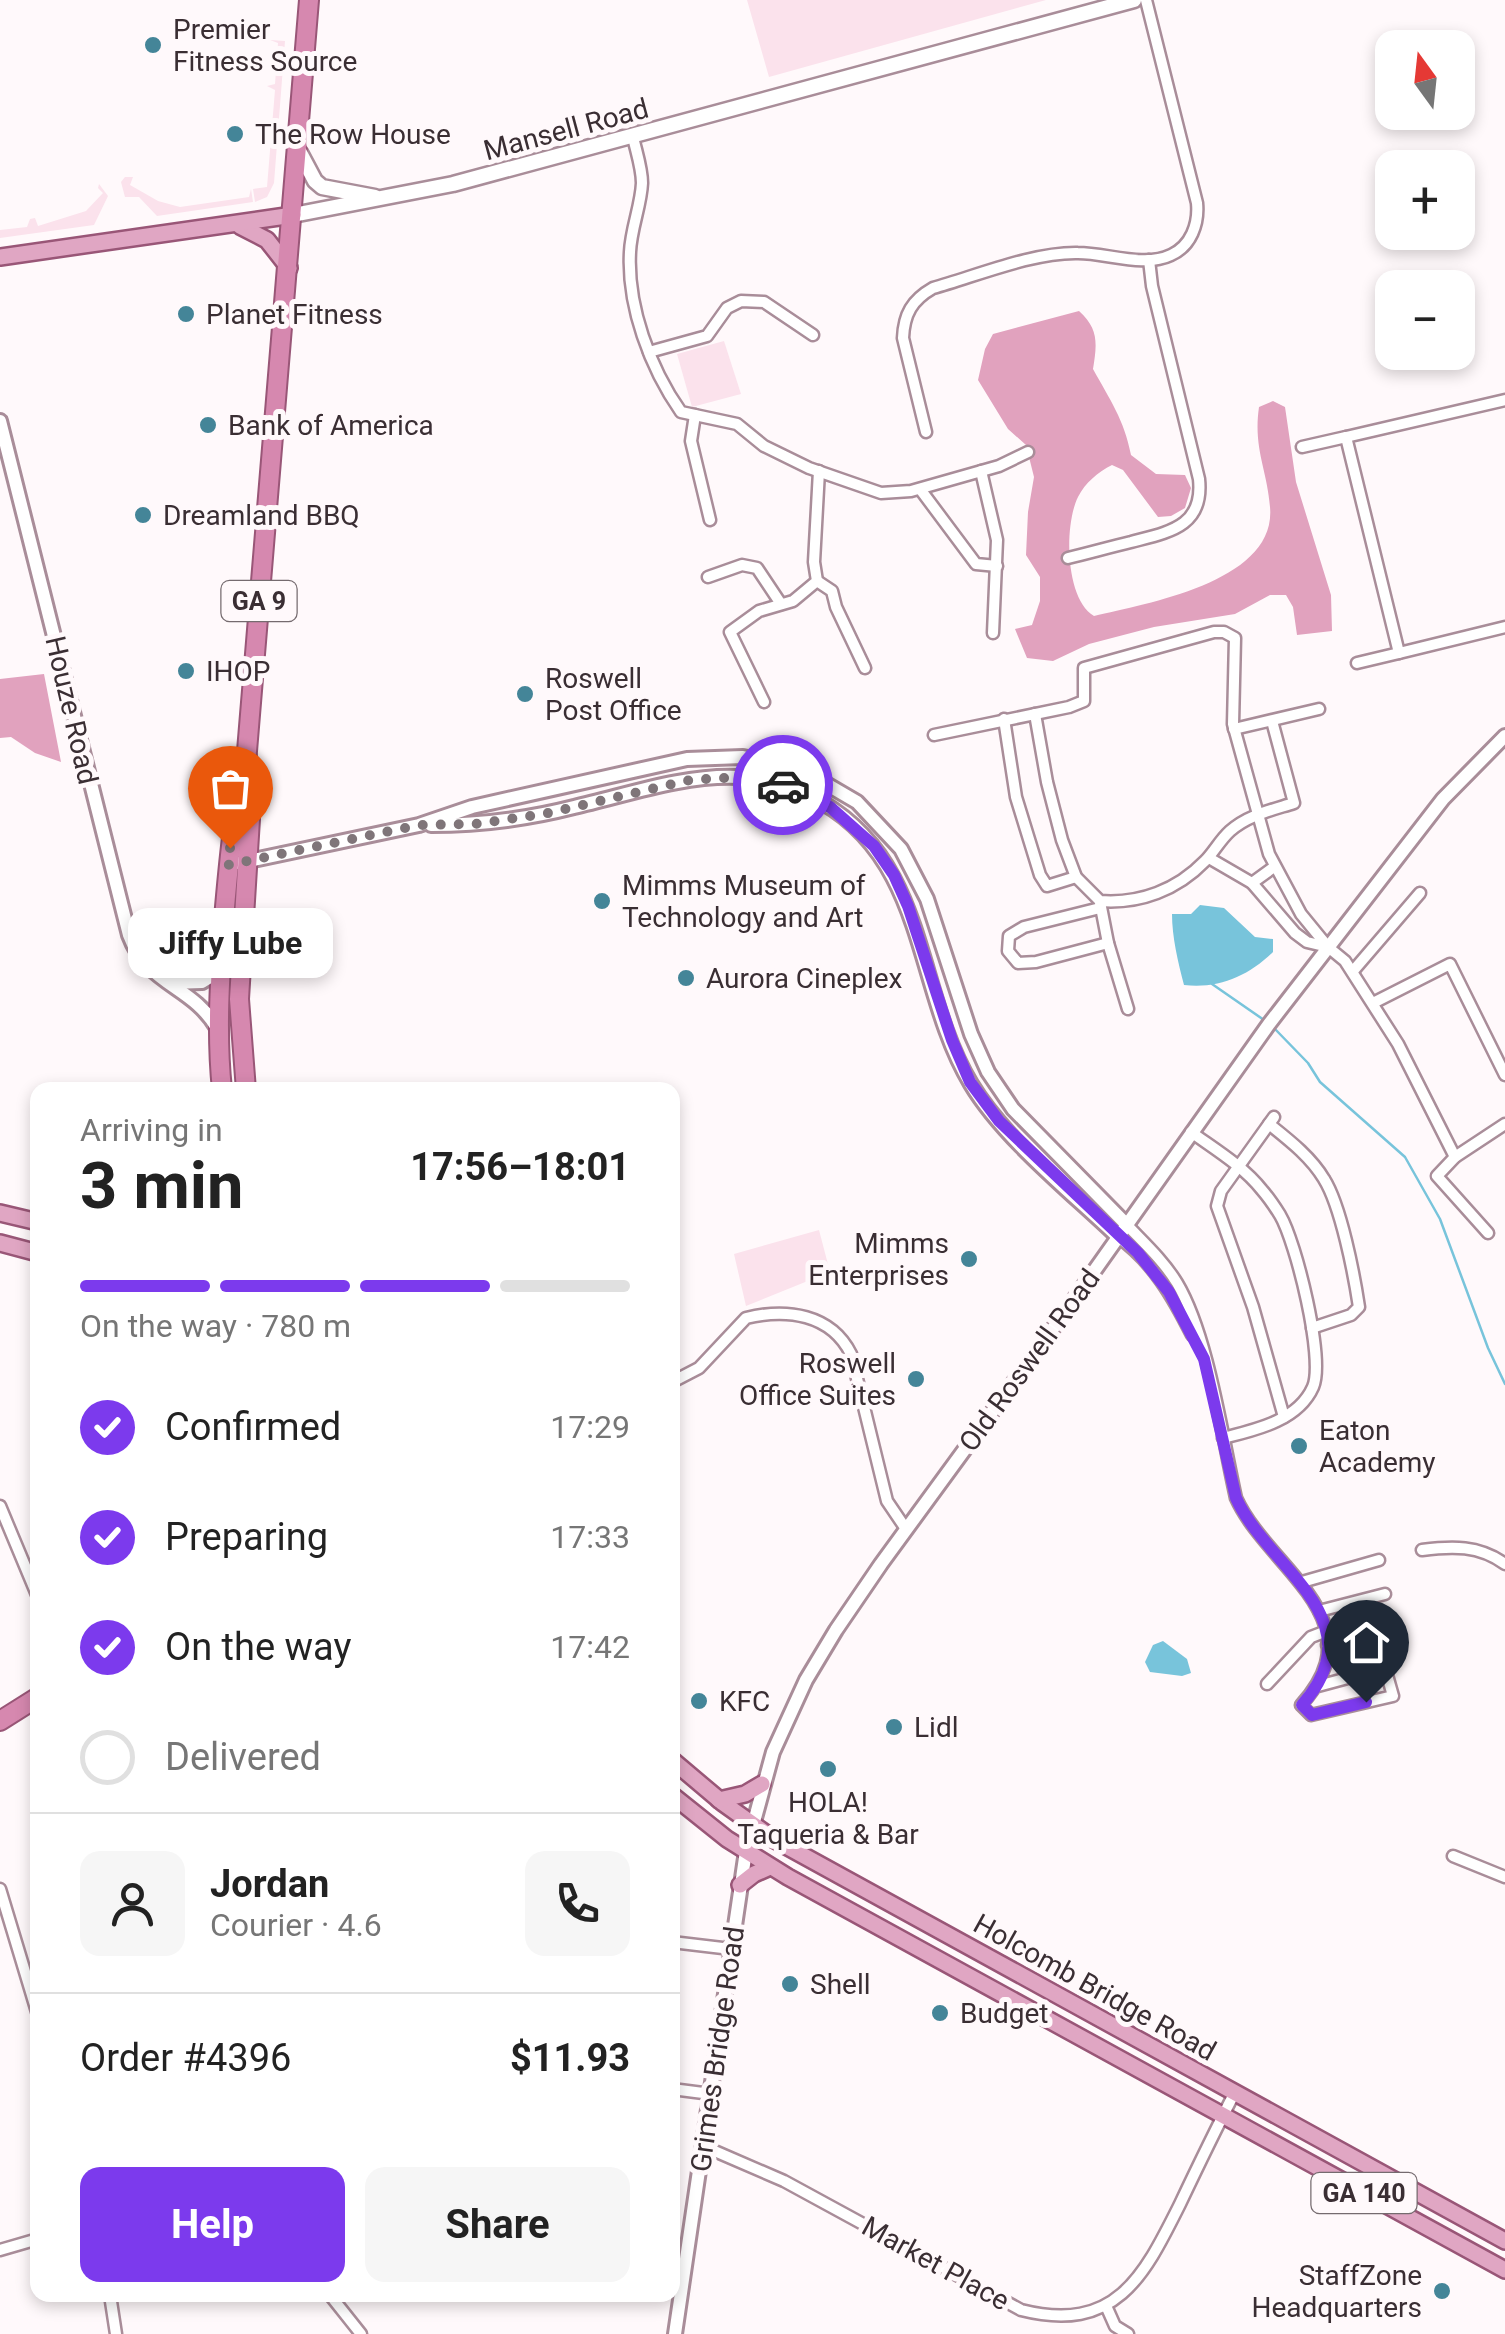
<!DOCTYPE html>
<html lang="en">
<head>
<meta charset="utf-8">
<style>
  :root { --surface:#fff; --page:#f6f6f6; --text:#222; --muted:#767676; --line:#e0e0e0; --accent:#7c3aed }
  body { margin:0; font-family:Roboto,sans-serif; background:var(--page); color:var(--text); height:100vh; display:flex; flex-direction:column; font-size:38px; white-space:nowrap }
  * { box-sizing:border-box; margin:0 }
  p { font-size:32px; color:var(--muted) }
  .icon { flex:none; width:55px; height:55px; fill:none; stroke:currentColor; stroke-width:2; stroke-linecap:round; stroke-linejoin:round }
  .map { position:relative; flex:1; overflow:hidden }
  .side { position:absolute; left:30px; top:1082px; width:650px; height:1220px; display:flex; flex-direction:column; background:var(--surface); border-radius:20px; box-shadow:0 5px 15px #0003 }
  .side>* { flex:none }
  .needle { width:65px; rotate:345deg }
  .tools { position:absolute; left:1375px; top:30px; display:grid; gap:20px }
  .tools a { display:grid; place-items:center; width:100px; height:100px; border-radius:20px; background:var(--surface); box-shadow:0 5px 15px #0003; font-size:50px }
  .pin { position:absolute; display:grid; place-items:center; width:85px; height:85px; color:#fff; margin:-102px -42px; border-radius:50% 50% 50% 0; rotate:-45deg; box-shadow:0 0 10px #0007 }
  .pin .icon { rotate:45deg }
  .courier { position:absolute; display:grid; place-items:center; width:100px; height:100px; margin:-50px; border:8px solid #7c3aed; border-radius:50%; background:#fff; color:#222; box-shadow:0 2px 12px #0007 }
  .bubble { position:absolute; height:70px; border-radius:20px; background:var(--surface); box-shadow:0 5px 15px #0003; font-size:32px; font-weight:700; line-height:70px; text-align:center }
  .head em { font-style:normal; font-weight:700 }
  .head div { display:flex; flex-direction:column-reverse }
  .head { display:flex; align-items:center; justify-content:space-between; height:170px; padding:0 50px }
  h1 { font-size:65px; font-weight:700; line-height:75px }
  .bar { display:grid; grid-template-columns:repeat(4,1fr); gap:15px 10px; align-content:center; height:120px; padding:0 50px }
  .bar i { height:12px; border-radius:8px; background:var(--line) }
  .bar .on { background:var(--accent) }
  .bar p { grid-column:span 4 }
  .line { display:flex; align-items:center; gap:25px; padding:0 50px; border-top:2px solid var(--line) }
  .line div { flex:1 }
  .round { display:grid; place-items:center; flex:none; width:105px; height:105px; border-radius:20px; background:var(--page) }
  ol { padding:0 50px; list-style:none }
  li { display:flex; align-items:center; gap:30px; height:110px }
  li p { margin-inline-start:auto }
  li .icon { padding:10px; border-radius:50%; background:var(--accent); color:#fff; stroke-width:4 }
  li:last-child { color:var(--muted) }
  li i { width:55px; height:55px; border:5px solid var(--line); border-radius:50% }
  .primary-button { display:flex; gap:20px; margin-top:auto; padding:20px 50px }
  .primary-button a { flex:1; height:115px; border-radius:20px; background:var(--accent); color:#fff; font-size:40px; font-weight:700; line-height:115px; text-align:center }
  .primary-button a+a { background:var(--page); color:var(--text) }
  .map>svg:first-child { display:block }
  .green { fill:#fbe2ec }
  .forest { fill:#e1a2be }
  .water { fill:#78c4db }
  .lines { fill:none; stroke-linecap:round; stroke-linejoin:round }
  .stream { stroke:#78c4db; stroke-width:2.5 }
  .minor-casing { stroke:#a98d99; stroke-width:15 }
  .tertiary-casing { stroke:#a98d99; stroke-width:18 }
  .secondary-casing { stroke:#a98d99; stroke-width:19 }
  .primary-casing { stroke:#995677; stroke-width:20 }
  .trunk-casing { stroke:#995677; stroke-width:22 }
  .minor { stroke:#fff; stroke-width:10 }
  .tertiary { stroke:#fff; stroke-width:12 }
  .secondary { stroke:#fff; stroke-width:14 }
  .primary { stroke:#e0a6c3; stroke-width:15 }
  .trunk { stroke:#d688af; stroke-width:18 }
  .done { stroke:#7f7579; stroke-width:10; stroke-dasharray:0 18 }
  .route { stroke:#7c3aed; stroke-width:12 }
  .poi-dot { fill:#448598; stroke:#fff9fb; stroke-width:4 }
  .labels { text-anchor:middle; stroke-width:10; stroke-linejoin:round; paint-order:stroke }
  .shield { fill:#fff9fb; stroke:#756b6f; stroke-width:2.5 }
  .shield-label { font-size:25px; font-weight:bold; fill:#3a2e33 }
  .poi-label { font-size:28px; fill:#3a2e33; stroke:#fff9fb; text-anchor:start }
  .street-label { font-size:28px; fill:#3a2e33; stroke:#fff9fb }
</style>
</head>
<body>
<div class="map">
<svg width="1505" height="2334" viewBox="0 0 1505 2334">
  <rect width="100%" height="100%" fill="#fff9fb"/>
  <g class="green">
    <polygon points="747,0 1046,0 769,77"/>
    <polygon points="270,40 285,41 274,183 267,197 255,202 253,189 267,187 275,90 267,86 275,84 278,43"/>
    <polygon points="125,177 133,177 130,185 158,201 180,207 249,197 251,189 253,202 157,216 139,197 125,197 121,182"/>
    <polygon points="99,184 108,196 94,225 0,238 0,230 27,227 30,219 35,218 38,226 86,211 103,193 98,188"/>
    <polygon points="724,341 741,394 692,407 677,354"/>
    <polygon points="819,1230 830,1272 746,1306 734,1254"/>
  </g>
  <g class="forest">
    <path d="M1079 311C1099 329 1097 344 1093 369 1110 400 1124 419 1131 455L1156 474 1185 475 1191 488 1185 508 1171 516 1158 517 1123 470 1112 465C1098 472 1085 483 1078 497 1064 525 1065 599 1094 616 1149 603 1277 581 1270 507 1267 469 1253 448 1259 407L1273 401 1285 407 1296 482 1331 595 1332 631 1297 635 1293 607 1286 595H1270L1235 614 1154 627 1089 644 1053 661 1027 658 1015 629 1032 625 1040 601V577L1026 555 1028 512 1034 477 1026 445 1008 429 978 380 985 349 993 334Z"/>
    <polygon points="44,674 61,762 35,753 11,737 0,738 0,679"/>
  </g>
  <g class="water">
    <path d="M1200 905 1224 908 1255 937 1273 939V952C1248 976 1219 989 1184 985 1178 962 1172 937 1172 914H1191Z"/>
    <polygon points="1163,1641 1187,1659 1191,1673 1182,1676 1150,1672 1145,1662 1153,1645"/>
  </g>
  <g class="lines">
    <g class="stream">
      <polyline points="1212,984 1264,1020"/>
      <polyline points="1274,1028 1308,1063 1320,1082 1405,1157 1440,1219 1488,1348 1505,1384"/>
    </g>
    <g class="minor-casing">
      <g id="minor">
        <path d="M633 137C636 151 642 168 642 183 641 206 631 228 630 252 627 306 650 368 681 412L737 424 764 446 809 468 881 493 911 491 999 466 1028 452"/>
        <polyline points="649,352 707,336 727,308 741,301 764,302 813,335"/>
        <polyline points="1505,400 1346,437 1399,653 1505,627"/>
        <polyline points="695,415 691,441 710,520"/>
        <path d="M926 432 903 338C904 314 912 300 933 288 976 276 1033 252 1078 253 1107 253 1144 268 1171 255 1191 246 1199 224 1197 203L1146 0"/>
        <polyline points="1302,447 1346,437"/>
        <polyline points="981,471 997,540 993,633"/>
        <polyline points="920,489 976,564 997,566"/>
        <path d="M1068 558C1089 553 1110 547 1131 542 1169 532 1204 527 1199 479L1152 286 1149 260"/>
        <polyline points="708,577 742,565 757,568 781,604"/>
        <polyline points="817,581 832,591 836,607 865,668"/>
        <polyline points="1357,663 1399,653"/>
        <polyline points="764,702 730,632 759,611 793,601 817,581 814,562 819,471"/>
        <path d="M1035 714 1047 782 1062 840 1076 877 1100 901C1140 904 1177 890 1205 861 1214 852 1220 840 1230 831 1248 815 1272 810 1294 803L1272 721"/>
        <polyline points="1004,719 1016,797 1040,875 1047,886 1076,877"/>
        <polyline points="1234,729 1319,709"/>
        <polyline points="934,735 1069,707 1084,701 1084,668 1214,632 1224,632 1235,638 1233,724 1269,854 1301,914 1328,947"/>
        <polyline points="1209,858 1252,883 1295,933 1307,942 1328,947 1345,961 1398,1044 1455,1157"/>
        <polyline points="1252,883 1274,867"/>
        <polyline points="1100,902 1108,943 1128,1009"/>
        <polyline points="1100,908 1024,927 1009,936 1008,951 1018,963 1036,962 1108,943"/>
        <polyline points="1353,971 1420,893"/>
        <polyline points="1373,1003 1450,964 1505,1075"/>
        <polyline points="1274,1117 1221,1191 1217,1206 1253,1307 1284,1417"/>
        <path d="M1269 1124C1289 1140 1311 1157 1324 1179 1341 1206 1354 1274 1359 1307L1351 1315 1312 1328"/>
        <path d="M1191 1132C1216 1150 1243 1166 1262 1190 1269 1198 1275 1207 1280 1215 1296 1242 1325 1359 1313 1387 1298 1421 1255 1430 1223 1438"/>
        <path d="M1126 1224C1144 1243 1163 1260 1177 1283 1208 1335 1222 1436 1236 1498 1268 1569 1379 1619 1301 1705L1311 1715 1393 1696 1385 1668 1318 1686"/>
        <polyline points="1488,1233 1437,1176 1455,1157 1505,1124"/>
        <path d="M1118 1237C1153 1262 1173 1297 1192 1335"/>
        <path d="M672 1382 699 1368 746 1318C787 1308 831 1314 851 1354L887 1501 906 1529"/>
        <polyline points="0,1506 38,1597"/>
        <path d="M1422 1550C1452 1546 1479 1545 1505 1564"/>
        <polyline points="1302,1582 1379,1560"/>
        <polyline points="1319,1611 1385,1594"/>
        <polyline points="1327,1645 1356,1637"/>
        <polyline points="1267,1684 1311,1637 1324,1632"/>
        <polyline points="1453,1856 1505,1877"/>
        <polyline points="0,1889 38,2015"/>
        <polyline points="672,1942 731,1949"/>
        <polyline points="672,2089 711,2094"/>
        <path d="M703 2146 784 2181 1021 2310C1116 2334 1144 2276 1180 2204 1198 2166 1216 2129 1235 2092"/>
        <polyline points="0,2250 38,2239"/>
        <polyline points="110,2295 116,2334"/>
        <polyline points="330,2295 361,2334"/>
        <polyline points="1107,2308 1115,2326 1128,2334"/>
      </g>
    </g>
    <g class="tertiary-casing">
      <g id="tertiary">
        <path d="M0 421 129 935C148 986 192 985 217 1028"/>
        <path d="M431 825C479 825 527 819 574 807 627 795 682 775 737 777 768 778 796 788 823 803 928 864 915 991 971 1084 1004 1139 1071 1192 1118 1237"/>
        <polyline points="239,863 419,825 472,807 687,759 743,757 804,771 857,802 901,849 927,899 971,1034 988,1072 1013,1109 1126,1224"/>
        <polyline points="170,983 202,982 220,971"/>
        <polyline points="675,2334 746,1851 773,1752 806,1680 836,1630 881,1564 1068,1308 1269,1024 1443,799 1505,736"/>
      </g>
    </g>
    <g class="secondary-casing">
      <g id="secondary">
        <polyline points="298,149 315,181 322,187 375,197"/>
        <polyline points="293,215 453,184 1134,0"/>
      </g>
    </g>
    <g class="primary-casing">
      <g id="primary">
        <polyline points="240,226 267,240 289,268"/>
        <polyline points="0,257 293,215"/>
        <polyline points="0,1213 38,1222"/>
        <polyline points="0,1243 38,1253"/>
        <polyline points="672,1760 723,1803 775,1840 1505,2241"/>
        <polyline points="672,1795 727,1839 788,1877 1505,2270"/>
        <polyline points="719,1800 745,1794 762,1784"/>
        <polyline points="740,1885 754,1874 770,1867"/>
      </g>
    </g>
    <g class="trunk-casing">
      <g id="trunk">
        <polyline points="247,751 309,0"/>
        <path d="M222 1090C216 1032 220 976 224 918 229 863 233 810 247 756"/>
        <polyline points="246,1090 239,999 250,819 248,771"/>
        <polyline points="0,1721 38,1697"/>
      </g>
    </g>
    <use href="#minor" class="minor"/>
    <use href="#tertiary" class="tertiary"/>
    <use href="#secondary" class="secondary"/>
    <use href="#primary" class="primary"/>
    <use href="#trunk" class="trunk"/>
  </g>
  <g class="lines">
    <polyline class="done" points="230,848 228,865 419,825 475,824 544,814 690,780 742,777 783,785"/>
    <path class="route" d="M783 785 830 807 874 846 894 875 908 906 952 1040 970 1082 999 1121 1138 1253 1169 1292 1204 1359 1236 1498C1268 1569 1378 1619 1302 1705L1312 1715 1366 1702"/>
  </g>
  <g class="poi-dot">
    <circle cx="153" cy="45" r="10"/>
    <circle cx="235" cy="134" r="10"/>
    <circle cx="186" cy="314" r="10"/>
    <circle cx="208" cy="425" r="10"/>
    <circle cx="143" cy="515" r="10"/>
    <circle cx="186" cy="671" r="10"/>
    <circle cx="525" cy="694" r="10"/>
    <circle cx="602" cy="901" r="10"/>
    <circle cx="686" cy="978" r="10"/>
    <circle cx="969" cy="1259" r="10"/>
    <circle cx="916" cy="1379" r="10"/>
    <circle cx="1299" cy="1446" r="10"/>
    <circle cx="699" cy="1701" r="10"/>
    <circle cx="894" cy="1727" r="10"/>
    <circle cx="828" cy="1769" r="10"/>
    <circle cx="790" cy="1984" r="10"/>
    <circle cx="940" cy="2013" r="10"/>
    <circle cx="1442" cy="2291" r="10"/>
  </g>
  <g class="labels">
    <g class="shield">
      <rect x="221.5" y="581" width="75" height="40" rx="8"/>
      <rect x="1311.5" y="2173" width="105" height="40" rx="8"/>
    </g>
    <g class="shield-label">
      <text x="259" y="610">GA 9</text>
      <text x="1364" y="2202">GA 140</text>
    </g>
    <g class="poi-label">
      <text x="173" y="39">Premier<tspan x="173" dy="32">Fitness Source</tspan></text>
      <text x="255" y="144">The Row House</text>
      <text x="206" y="324">Planet Fitness</text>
      <text x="228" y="435">Bank of America</text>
      <text x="163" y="525">Dreamland BBQ</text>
      <text x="206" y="681">IHOP</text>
      <text x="545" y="688">Roswell<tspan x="545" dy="32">Post Office</tspan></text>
      <text x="622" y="895">Mimms Museum of<tspan x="622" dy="32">Technology and Art</tspan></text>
      <text x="706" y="988">Aurora Cineplex</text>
      <text x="949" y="1253" text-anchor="end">Mimms<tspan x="949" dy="32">Enterprises</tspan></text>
      <text x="896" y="1373" text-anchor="end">Roswell<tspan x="896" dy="32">Office Suites</tspan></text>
      <text x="1319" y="1440">Eaton<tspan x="1319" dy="32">Academy</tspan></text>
      <text x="719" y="1711">KFC</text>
      <text x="914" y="1737">Lidl</text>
      <text x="828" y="1812" text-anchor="middle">HOLA!<tspan x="828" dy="32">Taqueria &amp; Bar</tspan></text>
      <text x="810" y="1994">Shell</text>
      <text x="960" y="2023">Budget</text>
      <text x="1422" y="2285" text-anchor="end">StaffZone<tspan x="1422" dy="32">Headquarters</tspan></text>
    </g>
    <g class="street-label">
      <text transform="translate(566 129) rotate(-15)" y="10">Mansell Road</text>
      <text transform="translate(72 710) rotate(77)" y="10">Houze Road</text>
      <text transform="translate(1029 1360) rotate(-54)" y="10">Old Roswell Road</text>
      <text transform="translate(1095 1987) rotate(29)" y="10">Holcomb Bridge Road</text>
      <text transform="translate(717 2049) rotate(-82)" y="10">Grimes Bridge Road</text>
      <text transform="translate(936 2263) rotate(29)" y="10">Market Place</text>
    </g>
  </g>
</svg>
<div class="tools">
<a><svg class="needle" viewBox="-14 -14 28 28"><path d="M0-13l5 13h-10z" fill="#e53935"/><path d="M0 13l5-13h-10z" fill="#767676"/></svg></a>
<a>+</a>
<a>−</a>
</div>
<div class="pin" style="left:230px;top:848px;background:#ea580c"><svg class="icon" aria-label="bag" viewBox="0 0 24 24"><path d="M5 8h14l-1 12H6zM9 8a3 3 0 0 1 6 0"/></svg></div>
<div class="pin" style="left:1366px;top:1702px;background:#1f2937"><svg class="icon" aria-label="home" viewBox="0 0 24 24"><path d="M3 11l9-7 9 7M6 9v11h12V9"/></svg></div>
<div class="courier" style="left:783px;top:785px"><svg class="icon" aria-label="car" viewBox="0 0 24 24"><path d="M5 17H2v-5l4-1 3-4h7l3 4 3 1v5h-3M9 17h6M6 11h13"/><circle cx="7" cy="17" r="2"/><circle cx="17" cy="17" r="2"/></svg></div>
<div class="bubble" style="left:128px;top:908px;width:205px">Jiffy Lube</div>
<section class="side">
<div class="head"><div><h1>3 min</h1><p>Arriving in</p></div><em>17:56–18:01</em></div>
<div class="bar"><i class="on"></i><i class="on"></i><i class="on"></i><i></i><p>On the way · 780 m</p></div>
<ol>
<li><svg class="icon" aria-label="check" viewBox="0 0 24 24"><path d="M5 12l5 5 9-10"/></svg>Confirmed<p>17:29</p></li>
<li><svg class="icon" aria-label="check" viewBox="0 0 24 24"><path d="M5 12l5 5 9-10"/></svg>Preparing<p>17:33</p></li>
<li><svg class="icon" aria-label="check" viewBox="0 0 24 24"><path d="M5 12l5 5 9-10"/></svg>On the way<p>17:42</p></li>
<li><i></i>Delivered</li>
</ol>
<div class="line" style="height:180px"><a class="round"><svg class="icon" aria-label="person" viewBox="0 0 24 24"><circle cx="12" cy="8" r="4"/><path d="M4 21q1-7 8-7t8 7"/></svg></a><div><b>Jordan</b><p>Courier · 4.6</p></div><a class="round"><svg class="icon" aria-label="phone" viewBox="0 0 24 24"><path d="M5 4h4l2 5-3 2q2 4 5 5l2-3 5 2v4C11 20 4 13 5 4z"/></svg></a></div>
<div class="line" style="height:130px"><div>Order #4396</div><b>$11.93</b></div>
<div class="primary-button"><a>Help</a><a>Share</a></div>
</section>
</div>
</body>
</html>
